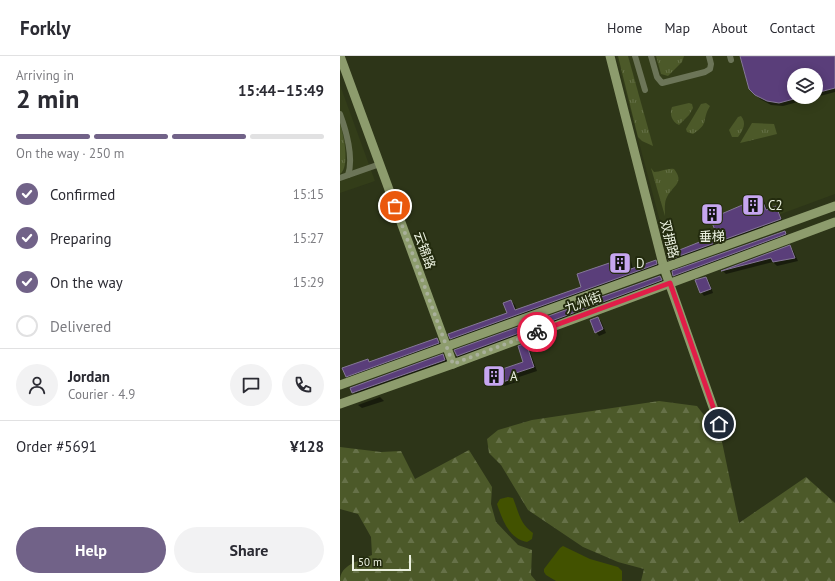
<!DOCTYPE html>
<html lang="en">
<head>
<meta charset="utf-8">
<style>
  :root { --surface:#fff; --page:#f2f2f3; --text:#2b2b33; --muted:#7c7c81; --line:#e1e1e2; --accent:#716288 }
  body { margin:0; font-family:"PT Sans","Noto Sans SC",sans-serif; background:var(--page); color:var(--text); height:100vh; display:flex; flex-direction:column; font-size:15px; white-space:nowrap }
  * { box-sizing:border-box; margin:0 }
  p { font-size:13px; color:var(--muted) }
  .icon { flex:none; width:22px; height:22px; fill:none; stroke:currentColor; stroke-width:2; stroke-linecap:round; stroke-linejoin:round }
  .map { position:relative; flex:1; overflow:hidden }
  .sheet { display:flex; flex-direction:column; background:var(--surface); width:340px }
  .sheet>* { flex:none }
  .tools { position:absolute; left:447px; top:12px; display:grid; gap:8px }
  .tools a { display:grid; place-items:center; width:36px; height:36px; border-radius:50%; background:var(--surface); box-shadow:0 2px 10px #0003; font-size:20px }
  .scale { position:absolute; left:12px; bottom:10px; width:59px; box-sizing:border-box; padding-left:4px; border:2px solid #ecf2e1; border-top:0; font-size:11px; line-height:14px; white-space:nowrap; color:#ecf2e1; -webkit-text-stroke:3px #232b0e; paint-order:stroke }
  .pin { position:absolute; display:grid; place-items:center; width:34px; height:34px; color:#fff; margin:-17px; border:2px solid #fff; border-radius:50%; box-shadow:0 1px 4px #0007 }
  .courier { position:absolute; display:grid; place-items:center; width:40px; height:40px; margin:-20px; border:3px solid #e11d48; border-radius:50%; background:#fff; color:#222; box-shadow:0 1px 5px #0007 }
  .summary em { font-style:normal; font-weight:700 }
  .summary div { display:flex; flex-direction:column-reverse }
  .summary { display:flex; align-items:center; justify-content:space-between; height:68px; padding:0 16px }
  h1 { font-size:26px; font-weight:700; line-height:30px }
  .bar { display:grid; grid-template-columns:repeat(4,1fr); gap:6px 4px; align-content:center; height:48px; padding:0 16px }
  .bar i { height:5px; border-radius:3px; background:var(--line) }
  .bar .selected { background:var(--accent) }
  .bar p { grid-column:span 4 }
  .line { display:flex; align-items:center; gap:10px; padding:0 16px; border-top:1px solid var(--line) }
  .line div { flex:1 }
  .round { display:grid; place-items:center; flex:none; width:42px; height:42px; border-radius:21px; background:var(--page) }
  ol { padding:0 16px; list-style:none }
  li { display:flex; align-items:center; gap:12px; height:44px }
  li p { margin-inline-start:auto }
  li .icon { padding:4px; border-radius:50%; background:var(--accent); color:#fff; stroke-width:4 }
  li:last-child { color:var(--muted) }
  li i { width:22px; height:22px; border:2px solid var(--line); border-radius:50% }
  .primary-button { display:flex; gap:8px; margin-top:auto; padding:8px 16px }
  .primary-button a { flex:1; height:46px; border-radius:24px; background:var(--accent); color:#fff; font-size:16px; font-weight:700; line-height:46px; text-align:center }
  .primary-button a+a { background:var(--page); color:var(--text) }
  header { display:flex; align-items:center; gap:24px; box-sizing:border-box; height:56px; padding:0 20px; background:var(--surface); border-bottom:1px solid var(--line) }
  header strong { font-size:19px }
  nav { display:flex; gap:22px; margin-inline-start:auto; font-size:14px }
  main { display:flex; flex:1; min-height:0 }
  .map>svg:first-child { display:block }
  .built { fill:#333d19; fill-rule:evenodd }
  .grass { fill:url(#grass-tufts) }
  .forest { fill:url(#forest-firs) }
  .water { fill:#425200 }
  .shadow { fill:#0007; fill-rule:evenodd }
  .building { fill:#5a3e7a; stroke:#857897 }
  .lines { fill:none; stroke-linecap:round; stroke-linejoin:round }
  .street { stroke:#6c7558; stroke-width:6 }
  .secondary { stroke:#8d9c6d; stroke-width:9 }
  .done { stroke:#a9b09b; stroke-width:4; stroke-dasharray:0 7.2 }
  .route { stroke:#e11d48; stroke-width:5 }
  .labels { text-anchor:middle; stroke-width:4; stroke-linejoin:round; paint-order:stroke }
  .poi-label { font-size:13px; fill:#ecf2e1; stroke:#232b0e; text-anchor:start }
  .street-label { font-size:13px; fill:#ecf2e1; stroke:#232b0e }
</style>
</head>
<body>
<header>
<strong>Forkly</strong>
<nav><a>Home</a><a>Map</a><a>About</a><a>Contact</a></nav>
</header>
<main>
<section class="sheet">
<div class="summary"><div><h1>2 min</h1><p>Arriving in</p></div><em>15:44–15:49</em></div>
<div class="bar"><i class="selected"></i><i class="selected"></i><i class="selected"></i><i></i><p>On the way · 250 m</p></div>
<ol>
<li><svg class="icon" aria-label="check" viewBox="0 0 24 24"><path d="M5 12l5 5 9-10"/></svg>Confirmed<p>15:15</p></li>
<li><svg class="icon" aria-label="check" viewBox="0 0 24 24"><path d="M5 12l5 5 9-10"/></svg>Preparing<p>15:27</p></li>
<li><svg class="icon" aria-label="check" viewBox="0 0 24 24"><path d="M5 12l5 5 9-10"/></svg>On the way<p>15:29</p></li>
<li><i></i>Delivered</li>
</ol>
<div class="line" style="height:72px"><a class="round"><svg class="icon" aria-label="person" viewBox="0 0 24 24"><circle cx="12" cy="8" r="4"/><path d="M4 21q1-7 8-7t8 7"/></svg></a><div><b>Jordan</b><p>Courier · 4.9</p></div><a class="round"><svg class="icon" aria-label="chat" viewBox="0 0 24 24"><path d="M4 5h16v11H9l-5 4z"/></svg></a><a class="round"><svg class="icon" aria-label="phone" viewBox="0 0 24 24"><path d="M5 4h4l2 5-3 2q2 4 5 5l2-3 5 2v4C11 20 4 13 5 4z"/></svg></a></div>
<div class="line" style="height:52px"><div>Order #5691</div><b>¥128</b></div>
<div class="primary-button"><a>Help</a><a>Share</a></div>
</section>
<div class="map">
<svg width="495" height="525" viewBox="0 0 495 525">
  <defs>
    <pattern id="grass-tufts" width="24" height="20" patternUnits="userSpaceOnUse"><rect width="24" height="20" fill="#4c5929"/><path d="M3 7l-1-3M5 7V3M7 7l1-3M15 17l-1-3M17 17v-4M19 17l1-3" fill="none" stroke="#667148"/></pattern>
    <pattern id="forest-firs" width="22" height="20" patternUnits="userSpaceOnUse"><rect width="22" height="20" fill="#4c5929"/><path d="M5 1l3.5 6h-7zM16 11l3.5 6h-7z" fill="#667148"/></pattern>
  </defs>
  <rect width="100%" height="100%" fill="#2d3518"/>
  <g class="built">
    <path d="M276 0H495V138L335 197 329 192 325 184ZM454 19H476V41H454Z"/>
    <polygon points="0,29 35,125 0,137"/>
  </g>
  <g class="grass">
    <polygon points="278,0 288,0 313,90 302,85 298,81"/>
    <polygon points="316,0 344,0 342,6 328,20 321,18"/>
    <path d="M349 47 352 48 353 52 349 59 339 69C332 66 329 58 332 51Z"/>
    <path d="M366 47 370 50C361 65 370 67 353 78L347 76 346 73 361 48Z"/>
    <path d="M401 60C407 67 403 74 398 81H392L389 74 398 61Z"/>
    <polygon points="412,67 434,68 437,78 400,87"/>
    <path d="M0 68C4 79 10 111 0 118Z"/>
    <path d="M311 112 314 116C321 116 327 112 334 113 345 127 333 129 327 141 324 146 325 154 325 160Z"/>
  </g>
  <g class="forest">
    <polygon points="319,345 357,350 381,381 399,467 466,421 495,447 495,525 301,525 304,513 278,506 243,491 188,454 161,409 149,397 147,383 158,374 192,364"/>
    <path d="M0 391 41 396 61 395 75 423 129 394 152 431 151 448 156 466 178 489 192 494 191 519 196 525H0C0 508 20 505 32 499L31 481 18 458 0 453Z"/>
  </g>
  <g class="water">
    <path d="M168 441 173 442C179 457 180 468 193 477L192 483 187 486C169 483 162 463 157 448L160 443Z"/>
    <polygon points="223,490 250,503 278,511 282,515 282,525 216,525 206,519 204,516 204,513 220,492"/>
  </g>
  <g class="shadow">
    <path d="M402 0H495V36L443 50 431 49 420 43 416 39ZM454 19H476V41H454Z"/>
    <polygon points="420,142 424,145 428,155 435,151 439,155 443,167 333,207 329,203 378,179 377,155 381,159"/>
    <polygon points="444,176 448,179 338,223 334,219"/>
    <polygon points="450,190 453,194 458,205 437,210 433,206 386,218 383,215"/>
    <polygon points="287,202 291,205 293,213 315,205 319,209 320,212 115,286 111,282 168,258 171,245 175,249 177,255 243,231"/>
    <polygon points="320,221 325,228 121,303 117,300"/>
    <polygon points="365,222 369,225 373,237 364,240 361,236"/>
    <polygon points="258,262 261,265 266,277 259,280 256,276"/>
    <polygon points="97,283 102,290 10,324 7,320 27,304 30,307"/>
    <polygon points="186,288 189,292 197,315 179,321 180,325 164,330 161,327 152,330 148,326 184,306"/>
    <polygon points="103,299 106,303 108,308 17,340 11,332"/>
    <polygon points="40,341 44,345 22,352 18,349"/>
  </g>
  <g class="building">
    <polygon points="400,0 495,0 495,32 476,37 476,19 454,19 454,43 439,47 427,45 415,39 409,33"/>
    <polygon points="421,141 426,154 436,150 441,163 328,204 327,199 377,179 368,157 377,153 379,159"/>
    <polygon points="445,175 446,178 333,220 332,215"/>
    <polygon points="450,189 455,202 433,206 431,202 381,215"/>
    <polygon points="287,201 291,213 316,204 317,208 110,283 108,278 167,257 163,247 171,244 175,254 241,231 237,218"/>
    <polygon points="320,220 322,224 117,300 114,294"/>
    <polygon points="366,221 371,233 360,237 355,224"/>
    <polygon points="258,261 263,273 255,277 250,264"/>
    <polygon points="97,282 99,287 6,321 2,312 28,303 29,306"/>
    <polygon points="186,287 194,311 176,317 177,321 160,327 159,323 147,327 145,319 183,306 178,290"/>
    <polygon points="103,298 105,304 12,337 10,332"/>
  </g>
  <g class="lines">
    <g class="street">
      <polyline points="295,0 305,34"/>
      <polyline points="311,0 317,21 322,27 365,16 370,13 371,8 369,0"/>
      <polyline points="390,0 391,4"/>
      <path d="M0 58C6 74 14 102 8 119"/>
      <polyline points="0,122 40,108"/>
    </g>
    <g class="secondary">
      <polyline points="0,0 113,308"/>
      <polyline points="270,0 324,212 379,368"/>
      <polyline points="0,329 495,150"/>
      <polyline points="0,348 113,308 495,166"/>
    </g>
  </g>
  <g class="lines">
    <polyline class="done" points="55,150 113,308 197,276"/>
    <polyline class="route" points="197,276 330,227 379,368"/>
  </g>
  <defs>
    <g id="building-square" transform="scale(1.15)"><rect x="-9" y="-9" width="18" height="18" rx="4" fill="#c6a6f0" stroke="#232b0e"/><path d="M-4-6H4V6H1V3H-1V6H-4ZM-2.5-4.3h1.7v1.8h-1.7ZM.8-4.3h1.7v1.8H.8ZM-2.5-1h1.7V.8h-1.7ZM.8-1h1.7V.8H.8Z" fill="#111"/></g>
  </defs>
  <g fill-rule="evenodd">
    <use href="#building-square" x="413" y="149"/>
    <use href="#building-square" x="372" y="158"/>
    <use href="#building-square" x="280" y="207"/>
    <use href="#building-square" x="154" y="320"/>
  </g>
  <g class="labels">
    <g class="poi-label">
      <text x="428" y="154">C2</text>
      <text x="372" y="185" text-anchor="middle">垂梯</text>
      <text x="296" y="212">D</text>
      <text x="170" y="325">A</text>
    </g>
    <g class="street-label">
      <text transform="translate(330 183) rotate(76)" y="5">双拥路</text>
      <text transform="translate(85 194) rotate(70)" y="5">云锦路</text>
      <text transform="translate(243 246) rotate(-20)" y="5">九州街</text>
    </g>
  </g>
</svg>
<div class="tools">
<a><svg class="icon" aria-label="layers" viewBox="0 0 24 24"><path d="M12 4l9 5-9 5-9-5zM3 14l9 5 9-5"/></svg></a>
</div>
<div class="scale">50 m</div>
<div class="pin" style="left:55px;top:150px;background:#ea580c"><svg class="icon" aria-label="bag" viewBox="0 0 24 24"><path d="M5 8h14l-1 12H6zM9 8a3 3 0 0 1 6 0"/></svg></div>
<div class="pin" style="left:379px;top:368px;background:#1f2937"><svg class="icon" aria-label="home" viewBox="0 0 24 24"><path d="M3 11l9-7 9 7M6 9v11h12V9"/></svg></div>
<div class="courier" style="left:197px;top:276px"><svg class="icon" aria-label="bike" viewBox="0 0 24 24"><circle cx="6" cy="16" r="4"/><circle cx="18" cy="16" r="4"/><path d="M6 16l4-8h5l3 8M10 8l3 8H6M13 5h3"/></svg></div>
</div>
</main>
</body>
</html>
